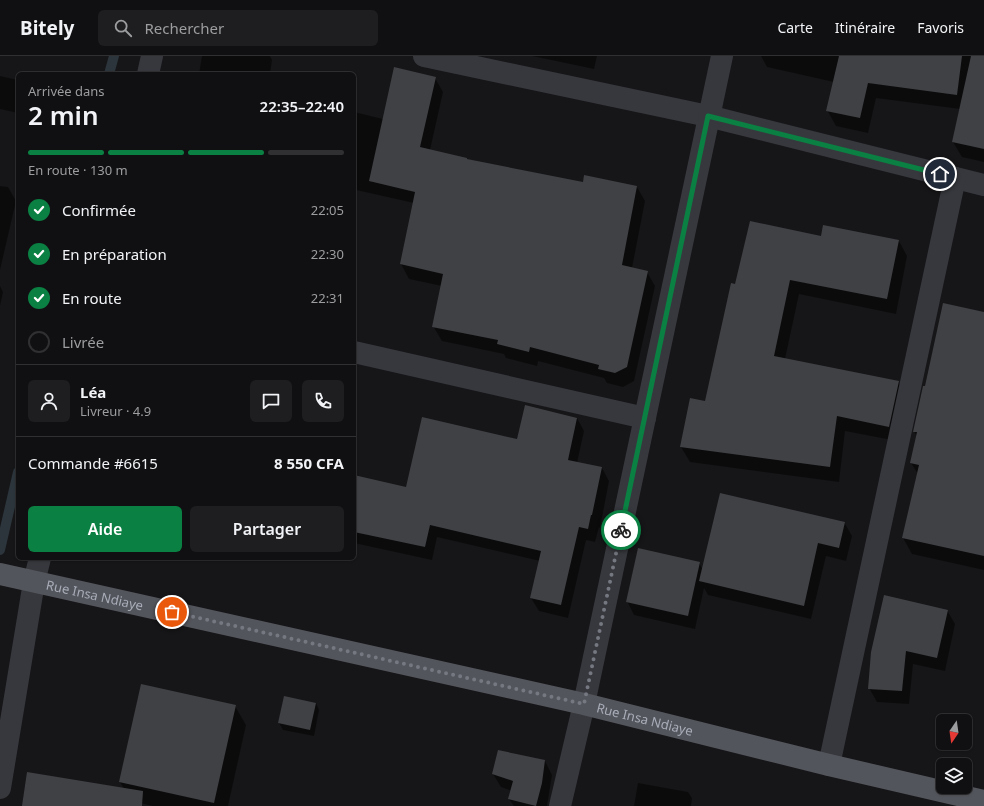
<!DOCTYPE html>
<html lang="fr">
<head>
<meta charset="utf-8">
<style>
  :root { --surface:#101012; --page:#1e1e20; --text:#f1f3f6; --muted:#9c9d9f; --line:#303032; --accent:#0b8043 }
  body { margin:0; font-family:"Noto Sans",sans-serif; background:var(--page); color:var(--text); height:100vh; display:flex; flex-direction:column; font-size:15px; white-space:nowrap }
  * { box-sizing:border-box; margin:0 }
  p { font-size:13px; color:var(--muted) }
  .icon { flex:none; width:22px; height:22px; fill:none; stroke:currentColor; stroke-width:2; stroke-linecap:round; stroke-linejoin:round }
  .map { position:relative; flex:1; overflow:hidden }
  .sheet { position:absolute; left:16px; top:16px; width:340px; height:488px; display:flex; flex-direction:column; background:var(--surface); border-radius:6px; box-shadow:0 1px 3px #0004,0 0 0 1px var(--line) }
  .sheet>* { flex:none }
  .needle { width:26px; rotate:193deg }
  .tools { position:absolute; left:936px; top:658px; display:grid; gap:8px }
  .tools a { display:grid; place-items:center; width:36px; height:36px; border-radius:6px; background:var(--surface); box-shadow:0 1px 3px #0004,0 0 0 1px var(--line); font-size:20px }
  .pin { position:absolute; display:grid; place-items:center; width:34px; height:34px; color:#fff; margin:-17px; border:2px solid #fff; border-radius:50%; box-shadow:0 1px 4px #0007 }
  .courier { position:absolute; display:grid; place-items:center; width:40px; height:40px; margin:-20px; border:3px solid #0b8043; border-radius:50%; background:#fff; color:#222; box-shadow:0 1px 5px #0007 }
  .headline em { font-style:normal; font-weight:600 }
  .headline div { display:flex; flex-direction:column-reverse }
  .headline { display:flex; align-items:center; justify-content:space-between; height:68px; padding:0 12px }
  h1 { font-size:26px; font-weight:600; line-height:30px }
  .bar { display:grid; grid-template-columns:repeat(4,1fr); gap:6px 4px; align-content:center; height:48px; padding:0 12px }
  .bar i { height:5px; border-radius:3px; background:var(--line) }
  .bar .selected { background:var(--accent) }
  .bar p { grid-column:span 4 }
  .line { display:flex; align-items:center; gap:10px; padding:0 12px; border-top:1px solid var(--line) }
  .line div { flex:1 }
  .round { display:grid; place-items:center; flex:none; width:42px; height:42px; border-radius:6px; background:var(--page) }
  ol { padding:0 12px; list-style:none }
  li { display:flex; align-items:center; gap:12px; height:44px }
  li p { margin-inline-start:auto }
  li .icon { padding:4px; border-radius:50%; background:var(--accent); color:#fff; stroke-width:4 }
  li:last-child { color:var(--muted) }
  li i { width:22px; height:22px; border:2px solid var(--line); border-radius:50% }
  .cta { display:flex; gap:8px; margin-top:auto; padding:8px 12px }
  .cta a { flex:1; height:46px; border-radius:6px; background:var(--accent); color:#fff; font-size:16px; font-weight:600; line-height:46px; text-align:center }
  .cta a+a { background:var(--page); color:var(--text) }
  header { display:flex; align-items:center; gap:24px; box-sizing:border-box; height:56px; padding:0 20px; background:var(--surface); border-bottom:1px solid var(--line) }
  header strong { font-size:19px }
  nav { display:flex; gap:22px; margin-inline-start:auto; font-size:14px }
  .search { width:280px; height:36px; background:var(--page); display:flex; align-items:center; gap:10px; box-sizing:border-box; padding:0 14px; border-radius:6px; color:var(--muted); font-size:15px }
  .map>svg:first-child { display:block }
  .shadow { fill:#0007 }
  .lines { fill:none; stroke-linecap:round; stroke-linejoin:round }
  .stream { stroke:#2c353c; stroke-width:10 }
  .building { fill:#404145 }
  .minor { stroke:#37383d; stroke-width:22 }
  .major { stroke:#53555c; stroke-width:22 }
  .done { stroke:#757880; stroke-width:4; stroke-dasharray:0 7.2 }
  .route { stroke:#0b8043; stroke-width:5 }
  .labels { text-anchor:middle; stroke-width:3.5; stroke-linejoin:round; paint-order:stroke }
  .street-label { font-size:13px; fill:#a8adb8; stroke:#111113 }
</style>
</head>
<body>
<header>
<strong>Bitely</strong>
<div class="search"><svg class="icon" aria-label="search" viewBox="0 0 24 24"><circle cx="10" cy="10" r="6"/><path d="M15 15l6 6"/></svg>Rechercher</div>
<nav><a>Carte</a><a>Itinéraire</a><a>Favoris</a></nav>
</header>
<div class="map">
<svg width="984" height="750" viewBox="0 0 984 750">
  <rect width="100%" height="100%" fill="#161618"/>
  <g class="shadow">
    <polygon points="202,0 270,0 272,4 270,18 199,18"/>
    <polygon points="532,0 597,0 594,13"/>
    <polygon points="761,0 984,0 984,106 962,101 953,86 960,53 876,42 868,77 836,70 827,54 834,26 767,11"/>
    <polygon points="0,20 18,24 18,57 0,53"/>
    <polygon points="435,22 443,36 430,94 468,104 583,127 637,131 645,145 632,212 647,216 655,230 634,325 623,331 607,327 604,322 538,305 537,310 506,302 504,298 442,285 433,270 442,230 409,223 401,208 414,147 356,134 354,154 354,56 383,63"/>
    <polygon points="0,130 8,131 16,145 0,214"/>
    <polygon points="822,182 899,185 907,200 896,258 799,238 785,303 898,326 907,341 897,385 845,375 839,426 690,406 681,391 691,343 706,346 736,229"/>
    <polygon points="0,230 3,236 0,250"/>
    <polygon points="984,257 984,514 912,498 903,482 918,418 911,407 917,381 914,375 926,332"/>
    <polygon points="577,362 584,375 577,407 602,412 609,425 600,472 599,471 595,486 586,484 568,562 539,555 531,542 540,505 437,481 432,504 354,487 354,420 407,432 518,384"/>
    <polygon points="844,466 852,480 846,505 826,500 811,563 708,539 704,532 695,573 634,559 627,545 699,507 703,514"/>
    <polygon points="947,554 955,568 945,615 913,608 909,648 877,646 869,632 872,596"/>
    <polygon points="316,647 319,654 314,680 283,674 279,667"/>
    <polygon points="235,650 246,669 228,750 153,750 131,745 120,726"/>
    <polygon points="545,705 552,719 547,750 514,750 509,743 512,735 501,731 493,718"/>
    <polygon points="638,727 688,736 692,742 691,750 634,750"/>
  </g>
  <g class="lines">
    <g class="stream">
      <polyline points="109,18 114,0"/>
      <polyline points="0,494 18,416"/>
    </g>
  </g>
  <g class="building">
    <polygon points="839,0 962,0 957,39 868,27 860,62 826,55"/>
    <polygon points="971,0 984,0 984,93 952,86"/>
    <polygon points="394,11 436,21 420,91 467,102 467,103 583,126 584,119 637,130 622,209 648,215 627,311 615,317 598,313 599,309 530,291 529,296 497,288 498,284 432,271 443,218 400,208 415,136 369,125"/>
    <polygon points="750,165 821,180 823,169 899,184 887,243 790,224 774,300 899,325 889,371 837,360 830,411 680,391 690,342 705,345 731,227 735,228"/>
    <polygon points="943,247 984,256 984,500 902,482 919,409 910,407 917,376 913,376 923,330 925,330"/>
    <polygon points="525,349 577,362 568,404 602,411 592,459 591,459 588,473 579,471 561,549 530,542 541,495 430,469 425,491 354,476 354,419 406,431 422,361 517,383"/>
    <polygon points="720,437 845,466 839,492 818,487 804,550 699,525"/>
    <polygon points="638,492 700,506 688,560 626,546"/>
    <polygon points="884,539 948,554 937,602 906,595 902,635 868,633 871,596"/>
    <polygon points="141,628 236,649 214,747 119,726"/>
    <polygon points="284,640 316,647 310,674 278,667"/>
    <polygon points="498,694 545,704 542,727 536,750 508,743 513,725 492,718"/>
    <polygon points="27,716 143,735 142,750 22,750"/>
  </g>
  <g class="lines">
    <g class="minor">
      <polyline points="424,0 708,60 984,129"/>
      <polyline points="148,18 152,0"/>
      <polyline points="354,296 645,362"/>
      <polyline points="829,709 955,122"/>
      <polyline points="0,732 34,526 40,502"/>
      <polyline points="560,750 584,648 722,0"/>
    </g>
    <path class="major" id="s1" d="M0 518 584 648 829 709 984 745"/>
  </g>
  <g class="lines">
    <polyline class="done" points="172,556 584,648 621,474"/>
    <polyline class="route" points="621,474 708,60 940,118"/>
  </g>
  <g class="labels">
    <g class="street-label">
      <text dy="5" stroke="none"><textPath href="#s1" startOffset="97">Rue Insa Ndiaye</textPath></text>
      <text dy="5" stroke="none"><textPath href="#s1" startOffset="661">Rue Insa Ndiaye</textPath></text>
    </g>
  </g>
</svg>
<div class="tools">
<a><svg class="needle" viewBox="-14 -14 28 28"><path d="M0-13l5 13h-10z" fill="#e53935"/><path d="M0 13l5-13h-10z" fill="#9c9d9f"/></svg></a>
<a><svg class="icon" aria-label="layers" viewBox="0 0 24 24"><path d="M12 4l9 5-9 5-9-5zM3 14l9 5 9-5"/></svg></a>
</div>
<div class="pin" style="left:172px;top:556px;background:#ea580c"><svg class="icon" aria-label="bag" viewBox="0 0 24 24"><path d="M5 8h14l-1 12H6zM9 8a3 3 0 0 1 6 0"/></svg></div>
<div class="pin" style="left:940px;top:118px;background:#1f2937"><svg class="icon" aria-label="home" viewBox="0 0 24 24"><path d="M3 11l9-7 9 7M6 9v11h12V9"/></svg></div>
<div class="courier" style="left:621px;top:474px"><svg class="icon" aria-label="bike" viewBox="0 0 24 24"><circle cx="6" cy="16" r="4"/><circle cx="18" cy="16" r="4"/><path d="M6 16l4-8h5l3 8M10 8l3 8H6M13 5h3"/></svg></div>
<section class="sheet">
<div class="headline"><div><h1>2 min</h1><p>Arrivée dans</p></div><em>22:35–22:40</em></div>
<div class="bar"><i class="selected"></i><i class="selected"></i><i class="selected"></i><i></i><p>En route · 130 m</p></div>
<ol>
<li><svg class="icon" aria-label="check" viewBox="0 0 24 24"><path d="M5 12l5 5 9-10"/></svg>Confirmée<p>22:05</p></li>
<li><svg class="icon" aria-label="check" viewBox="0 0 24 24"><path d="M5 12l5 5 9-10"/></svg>En préparation<p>22:30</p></li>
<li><svg class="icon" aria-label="check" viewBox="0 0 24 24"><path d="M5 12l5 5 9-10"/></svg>En route<p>22:31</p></li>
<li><i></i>Livrée</li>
</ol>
<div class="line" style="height:72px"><a class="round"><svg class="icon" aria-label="person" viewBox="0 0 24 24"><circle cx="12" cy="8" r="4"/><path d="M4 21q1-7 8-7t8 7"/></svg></a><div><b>Léa</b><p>Livreur · 4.9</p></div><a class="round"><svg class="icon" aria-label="chat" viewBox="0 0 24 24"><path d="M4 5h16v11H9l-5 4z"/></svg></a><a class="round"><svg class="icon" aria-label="phone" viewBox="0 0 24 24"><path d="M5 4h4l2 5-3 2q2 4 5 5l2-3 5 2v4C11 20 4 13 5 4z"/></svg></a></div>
<div class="line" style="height:52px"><div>Commande #6615</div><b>8 550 CFA</b></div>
<div class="cta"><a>Aide</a><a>Partager</a></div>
</section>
</div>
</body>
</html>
